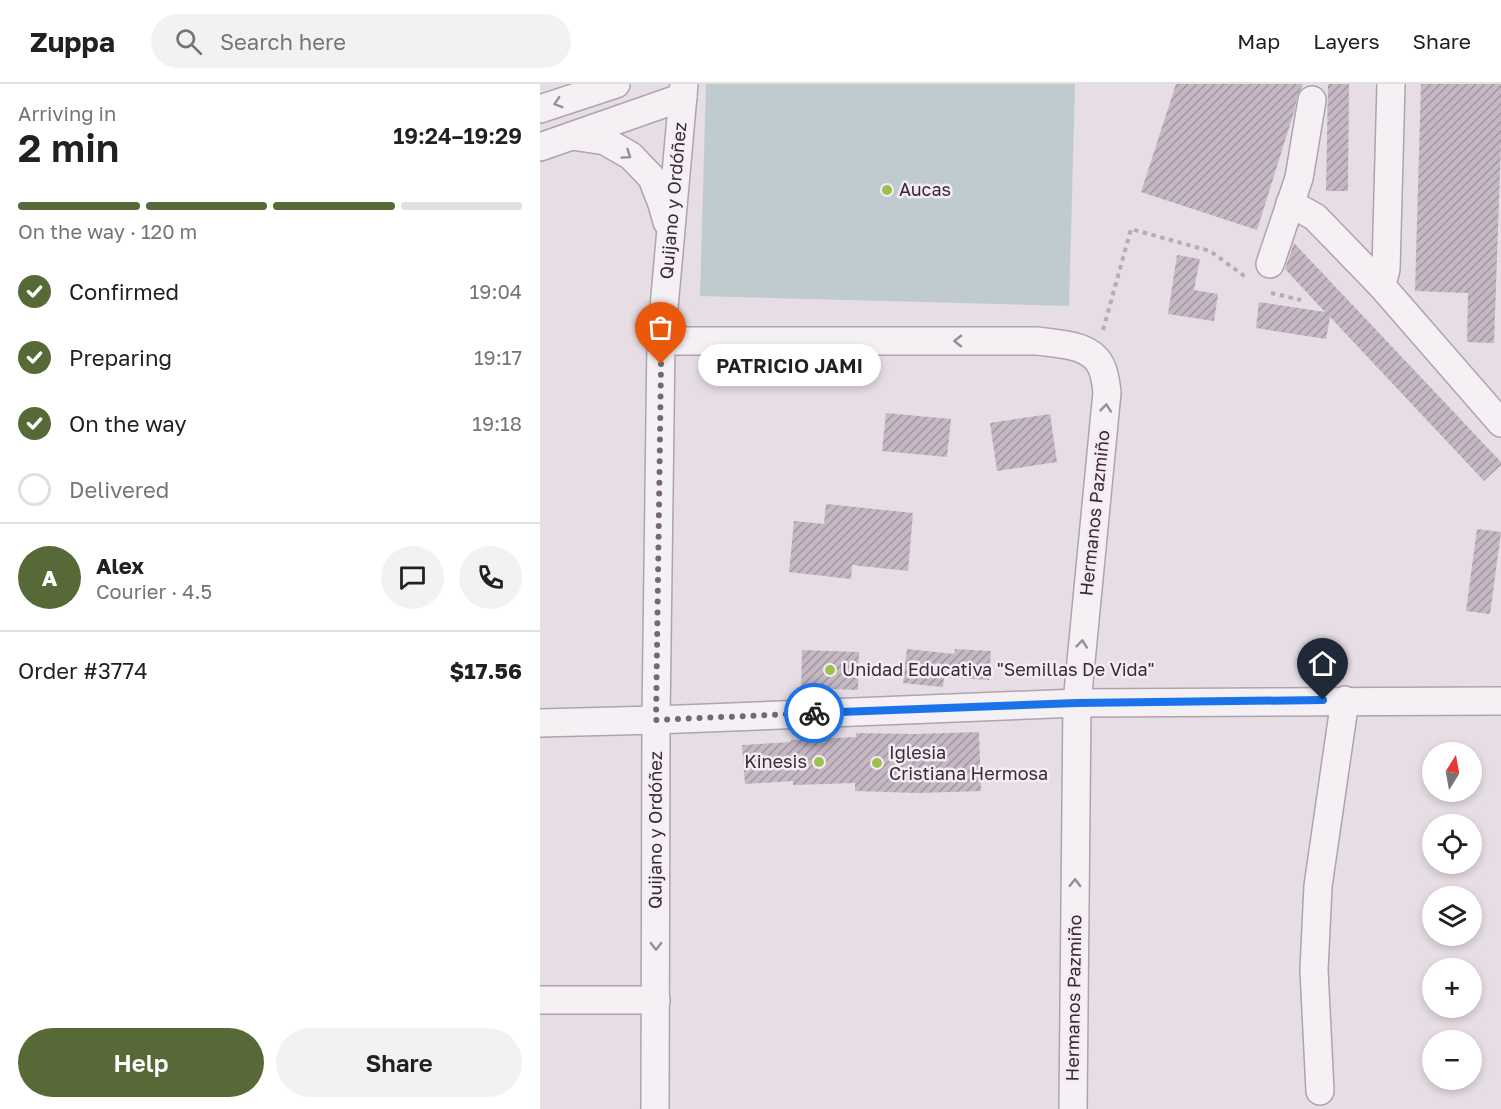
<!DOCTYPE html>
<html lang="en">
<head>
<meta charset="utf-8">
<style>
  :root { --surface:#fff; --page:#f2f2f2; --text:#202124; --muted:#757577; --line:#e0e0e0; --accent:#576936 }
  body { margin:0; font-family:"Golos Text",sans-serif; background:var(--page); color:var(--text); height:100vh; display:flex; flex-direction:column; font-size:22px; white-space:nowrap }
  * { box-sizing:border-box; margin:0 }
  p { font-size:20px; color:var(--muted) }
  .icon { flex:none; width:33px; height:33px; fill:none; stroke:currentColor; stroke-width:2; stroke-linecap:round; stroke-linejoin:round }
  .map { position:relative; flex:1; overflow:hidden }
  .details { display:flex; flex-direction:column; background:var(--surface); width:540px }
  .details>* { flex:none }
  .needle { width:39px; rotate:11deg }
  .tools { position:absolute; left:882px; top:658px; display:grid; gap:12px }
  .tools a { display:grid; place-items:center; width:60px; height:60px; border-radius:50%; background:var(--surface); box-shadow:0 3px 9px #0003; font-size:30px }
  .pin { position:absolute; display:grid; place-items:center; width:51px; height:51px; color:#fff; margin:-62px -26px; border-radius:50% 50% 50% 0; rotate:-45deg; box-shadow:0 0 6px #0007 }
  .pin .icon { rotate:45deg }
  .courier { position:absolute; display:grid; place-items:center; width:60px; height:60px; margin:-30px; border:4px solid #1a73e8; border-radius:50%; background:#fff; color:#222; box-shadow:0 2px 8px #0007 }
  .bubble { position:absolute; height:42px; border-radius:21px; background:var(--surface); box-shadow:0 3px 9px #0003; font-size:20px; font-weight:600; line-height:42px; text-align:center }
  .head em { font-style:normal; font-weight:600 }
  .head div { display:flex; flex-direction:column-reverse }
  .head { display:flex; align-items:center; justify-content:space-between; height:102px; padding:0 18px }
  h1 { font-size:39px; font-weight:600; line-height:45px }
  .bar { display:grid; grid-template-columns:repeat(4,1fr); gap:9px 6px; align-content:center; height:72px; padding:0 18px }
  .bar i { height:8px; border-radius:4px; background:var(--line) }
  .bar .on { background:var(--accent) }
  .bar p { grid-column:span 4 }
  .line { display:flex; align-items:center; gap:15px; padding:0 18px; border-top:2px solid var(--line) }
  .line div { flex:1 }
  .round { display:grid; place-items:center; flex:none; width:63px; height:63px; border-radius:32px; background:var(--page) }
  ol { padding:0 18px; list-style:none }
  li { display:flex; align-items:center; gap:18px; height:66px }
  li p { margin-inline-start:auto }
  li .icon { padding:6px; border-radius:50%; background:var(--accent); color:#fff; stroke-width:4 }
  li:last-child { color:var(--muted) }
  li i { width:33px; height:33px; border:3px solid var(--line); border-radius:50% }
  .primary-button { display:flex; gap:12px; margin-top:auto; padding:12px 18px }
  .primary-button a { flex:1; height:69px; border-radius:36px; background:var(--accent); color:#fff; font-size:24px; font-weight:600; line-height:69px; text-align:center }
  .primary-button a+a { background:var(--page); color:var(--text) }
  header { display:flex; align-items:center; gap:36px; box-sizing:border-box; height:84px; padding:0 30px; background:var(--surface); border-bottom:2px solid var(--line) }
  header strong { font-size:28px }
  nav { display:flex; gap:33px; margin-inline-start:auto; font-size:21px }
  .search { width:420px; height:54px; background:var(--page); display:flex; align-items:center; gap:15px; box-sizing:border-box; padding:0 21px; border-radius:33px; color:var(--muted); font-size:22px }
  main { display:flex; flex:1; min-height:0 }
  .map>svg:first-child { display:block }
  .grass { fill:#bfcbcf }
  .building { fill:url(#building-hatch) }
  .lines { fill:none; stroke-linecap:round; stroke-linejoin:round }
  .minor-casing { stroke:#afa3ae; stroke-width:30 }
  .path { stroke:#b6acb4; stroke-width:4; stroke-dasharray:4.5 4.5; stroke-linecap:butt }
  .minor { stroke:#f5f0f4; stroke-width:27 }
  .oneway { stroke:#988c96 }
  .done { stroke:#776775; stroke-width:6; stroke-dasharray:0 10.8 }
  .route { stroke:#1a73e8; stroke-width:8 }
  .poi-dot { fill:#9bc24b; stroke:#f4ecf3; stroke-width:2 }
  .labels { text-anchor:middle; stroke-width:5; stroke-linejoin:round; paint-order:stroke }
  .poi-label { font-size:18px; fill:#3b2839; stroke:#f4ecf3; text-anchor:start }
  .street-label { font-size:18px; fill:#3b2839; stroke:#f4ecf3 }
</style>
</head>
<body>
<header>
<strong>Zuppa</strong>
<div class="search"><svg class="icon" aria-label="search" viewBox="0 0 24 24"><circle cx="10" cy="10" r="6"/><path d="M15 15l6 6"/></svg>Search here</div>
<nav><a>Map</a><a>Layers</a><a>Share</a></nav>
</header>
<main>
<section class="details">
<div class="head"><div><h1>2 min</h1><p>Arriving in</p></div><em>19:24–19:29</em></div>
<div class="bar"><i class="on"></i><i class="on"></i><i class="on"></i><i></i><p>On the way · 120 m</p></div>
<ol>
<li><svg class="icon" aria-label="check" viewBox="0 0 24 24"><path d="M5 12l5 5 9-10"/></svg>Confirmed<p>19:04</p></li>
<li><svg class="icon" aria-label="check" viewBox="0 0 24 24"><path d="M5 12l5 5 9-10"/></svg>Preparing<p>19:17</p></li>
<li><svg class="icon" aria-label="check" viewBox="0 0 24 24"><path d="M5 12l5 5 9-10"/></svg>On the way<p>19:18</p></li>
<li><i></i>Delivered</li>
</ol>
<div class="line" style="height:108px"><b class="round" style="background:var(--accent);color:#fff">A</b><div><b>Alex</b><p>Courier · 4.5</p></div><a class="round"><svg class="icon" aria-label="chat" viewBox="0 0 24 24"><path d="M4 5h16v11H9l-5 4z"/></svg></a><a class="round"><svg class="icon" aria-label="phone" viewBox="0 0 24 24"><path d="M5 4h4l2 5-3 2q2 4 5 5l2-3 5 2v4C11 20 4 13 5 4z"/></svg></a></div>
<div class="line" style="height:78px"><div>Order #3774</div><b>$17.56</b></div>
<div class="primary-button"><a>Help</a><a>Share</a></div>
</section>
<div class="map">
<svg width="961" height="1025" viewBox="0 0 961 1025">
  <defs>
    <pattern id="building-hatch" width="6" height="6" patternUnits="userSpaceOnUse" patternTransform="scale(1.5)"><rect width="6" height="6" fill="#c5b8c4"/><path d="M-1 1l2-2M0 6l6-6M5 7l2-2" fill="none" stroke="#a196a0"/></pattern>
  </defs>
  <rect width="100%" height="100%" fill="#e6dde5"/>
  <polygon class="grass" points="166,0 535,0 529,222 160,212"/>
  <g class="building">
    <polygon points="636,0 763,0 757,13 754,28 717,146 601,108"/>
    <polygon points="788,0 809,0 808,107 786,107"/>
    <polygon points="881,0 961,0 961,59 954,259 927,258 928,209 875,207"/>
    <polygon points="754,159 961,378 961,381 944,397 790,233 786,255 716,244 719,218 785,228 745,185"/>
    <polygon points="637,171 660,175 654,206 678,210 674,237 628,230"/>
    <polygon points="346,329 411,335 407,373 342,367"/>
    <polygon points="510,330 517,378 457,387 450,339"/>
    <polygon points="286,420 373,429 368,487 312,481 311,495 249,488 254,437 284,440"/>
    <polygon points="937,445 961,448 950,530 926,527"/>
    <polygon points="367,565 414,570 415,565 451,567 449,596 404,593 403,603 363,599"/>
    <polygon points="262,566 319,568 318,606 261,604"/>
    <polygon points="439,648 441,707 378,709 315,707 315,699 253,701 253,697 205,700 202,661 251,658 251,656 316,653 316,649 375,650"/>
  </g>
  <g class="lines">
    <g class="minor-casing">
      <g id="minor">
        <polyline points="0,25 76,0"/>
        <polyline points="32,52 65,57 91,72 112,94 122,120 127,138"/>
        <polyline points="0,63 143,13"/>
        <polyline points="750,119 775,133 840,200 961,339"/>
        <polyline points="730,180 759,94 772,16"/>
        <polyline points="840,200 844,193 846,185 851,0"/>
        <path d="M121 257H497C520 260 552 260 562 284 565 291 566 300 567 308L537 619 533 1025"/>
        <polyline points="0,639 116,636 537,619 961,617"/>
        <polyline points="0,916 116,916"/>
        <polyline points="780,1007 774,886 778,802 805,616"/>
        <path id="s1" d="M115 1025 116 636 121 257 144 0"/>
      </g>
    </g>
    <g class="path">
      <polyline points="731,209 761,216"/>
      <polyline points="563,246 591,145 670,167 707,194"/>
    </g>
    <use href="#minor" class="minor"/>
  </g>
  <defs><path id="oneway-chevron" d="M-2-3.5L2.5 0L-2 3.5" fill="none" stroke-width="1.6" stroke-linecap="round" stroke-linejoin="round" transform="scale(1.5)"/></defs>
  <g class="oneway">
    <use href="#oneway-chevron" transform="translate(18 19) rotate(162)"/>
    <use href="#oneway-chevron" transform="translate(87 71) rotate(34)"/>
    <use href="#oneway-chevron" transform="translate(418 257) rotate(-180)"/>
    <use href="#oneway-chevron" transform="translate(566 324) rotate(-84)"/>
    <use href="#oneway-chevron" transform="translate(542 560) rotate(-84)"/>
    <use href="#oneway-chevron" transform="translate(535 799) rotate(-89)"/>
    <use href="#oneway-chevron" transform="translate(116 862) rotate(90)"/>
  </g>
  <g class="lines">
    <polyline class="done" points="121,280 116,636 274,629"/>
    <polyline class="route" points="274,629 537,619 783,616"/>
  </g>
  <g class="poi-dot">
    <circle cx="347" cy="106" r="6"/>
    <circle cx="290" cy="586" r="6"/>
    <circle cx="279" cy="678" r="6"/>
    <circle cx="337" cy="679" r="6"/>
  </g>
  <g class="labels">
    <g class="poi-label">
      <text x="359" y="112">Aucas</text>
      <text x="302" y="592">Unidad Educativa "Semillas De Vida"</text>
      <text x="349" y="675">Iglesia<tspan x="349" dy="21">Cristiana Hermosa</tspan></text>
      <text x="267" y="684" text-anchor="end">Kinesis</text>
    </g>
    <g class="street-label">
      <text dy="6" stroke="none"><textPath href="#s1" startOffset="909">Quijano y Ordóñez</textPath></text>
      <text transform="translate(555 429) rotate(-84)" y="6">Hermanos Pazmiño</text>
      <text dy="6" stroke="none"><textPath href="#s1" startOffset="279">Quijano y Ordóñez</textPath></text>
      <text transform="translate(534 914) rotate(-89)" y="6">Hermanos Pazmiño</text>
    </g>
  </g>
</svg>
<div class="tools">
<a><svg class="needle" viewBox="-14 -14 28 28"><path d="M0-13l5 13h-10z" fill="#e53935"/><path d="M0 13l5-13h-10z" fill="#757577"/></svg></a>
<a><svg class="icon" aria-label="locate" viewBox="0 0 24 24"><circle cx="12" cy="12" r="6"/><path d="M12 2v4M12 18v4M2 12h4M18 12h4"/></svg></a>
<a><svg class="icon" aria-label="layers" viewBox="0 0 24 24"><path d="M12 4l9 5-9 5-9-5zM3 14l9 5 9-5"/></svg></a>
<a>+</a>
<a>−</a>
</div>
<div class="pin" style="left:121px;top:280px;background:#ea580c"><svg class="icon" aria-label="bag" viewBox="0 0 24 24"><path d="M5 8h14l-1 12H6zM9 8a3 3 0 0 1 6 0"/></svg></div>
<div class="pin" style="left:783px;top:616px;background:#1f2937"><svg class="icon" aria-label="home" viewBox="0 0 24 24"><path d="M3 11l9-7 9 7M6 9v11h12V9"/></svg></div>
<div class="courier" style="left:274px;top:629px"><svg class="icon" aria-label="bike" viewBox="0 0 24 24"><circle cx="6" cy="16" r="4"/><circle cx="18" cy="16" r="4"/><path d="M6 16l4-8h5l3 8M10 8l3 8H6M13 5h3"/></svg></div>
<div class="bubble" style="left:158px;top:260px;width:183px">PATRICIO JAMI</div>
</div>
</main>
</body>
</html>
